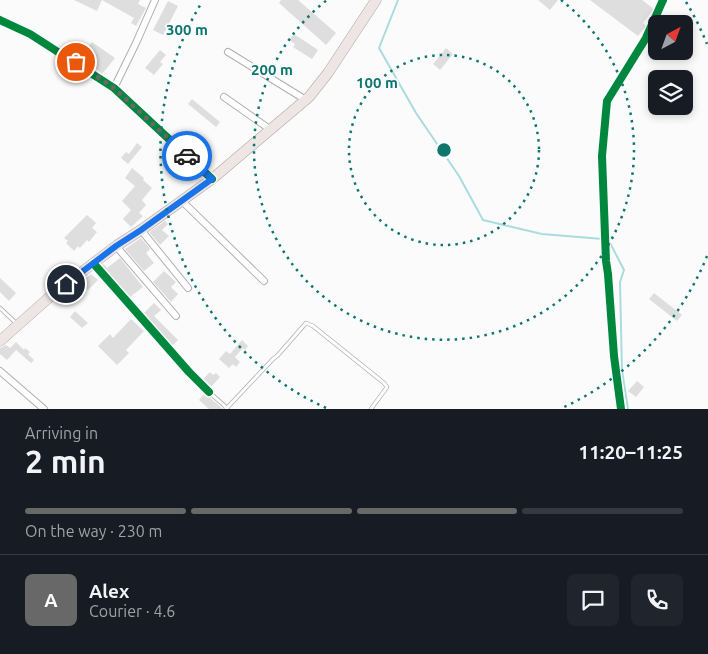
<!DOCTYPE html>
<html lang="en">
<head>
<meta charset="utf-8">
<style>
  :root { --surface:#171b24; --page:#20242c; --text:#f1f3f6; --muted:#9ea1a6; --line:#363941; --accent:#686869 }
  body { margin:0; font-family:Ubuntu,sans-serif; background:var(--page); color:var(--text); height:100vh; display:flex; flex-direction:column; font-size:19px; white-space:nowrap }
  * { box-sizing:border-box; margin:0 }
  p { font-size:16px; color:var(--muted) }
  .icon { flex:none; width:28px; height:28px; fill:none; stroke:currentColor; stroke-width:2; stroke-linecap:round; stroke-linejoin:round }
  .map { position:relative; height:409px; overflow:hidden }
  .drawer { display:flex; flex-direction:column; background:var(--surface); flex:1 }
  .drawer>* { flex:none }
  .needle { width:32px; rotate:41deg }
  .tools { position:absolute; left:648px; top:15px; display:grid; gap:10px }
  .tools a { display:grid; place-items:center; width:45px; height:45px; border-radius:8px; background:var(--surface); box-shadow:0 2px 8px #0003; font-size:25px }
  .pin { position:absolute; display:grid; place-items:center; width:42px; height:42px; color:#fff; margin:-21px; border:2px solid #fff; border-radius:50%; box-shadow:0 1px 5px #0007 }
  .courier { position:absolute; display:grid; place-items:center; width:50px; height:50px; margin:-25px; border:4px solid #1a73e8; border-radius:50%; background:#fff; color:#222; box-shadow:0 1px 6px #0007 }
  .headline em { font-style:normal; font-weight:600 }
  .headline div { display:flex; flex-direction:column-reverse }
  .headline { display:flex; align-items:center; justify-content:space-between; height:85px; padding:0 25px }
  h1 { font-size:32px; font-weight:600; line-height:38px }
  .bar { display:grid; grid-template-columns:repeat(4,1fr); gap:8px 5px; align-content:center; height:60px; padding:0 25px }
  .bar i { height:6px; border-radius:4px; background:var(--line) }
  .bar .current { background:var(--accent) }
  .bar p { grid-column:span 4 }
  .line { display:flex; align-items:center; gap:12px; padding:0 25px; border-top:1px solid var(--line) }
  .line div { flex:1 }
  .round { display:grid; place-items:center; flex:none; width:52px; height:52px; border-radius:8px; background:var(--page) }
  .map>svg:first-child { display:block }
  .lines { fill:none; stroke-linecap:round; stroke-linejoin:round }
  .stream { stroke:#aadcde; stroke-width:2 }
  .building { fill:#dedede }
  .lane-casing { stroke:#afafb0; stroke-width:4.5 }
  .street-casing { stroke:#afafb0; stroke-width:8 }
  .primary-casing { stroke:#b4a6a3; stroke-width:11 }
  .lane { stroke:#fefeff; stroke-width:3 }
  .street { stroke:#fefeff; stroke-width:6 }
  .primary { stroke:#ede6e4; stroke-width:10 }
  .cycleway-casing { stroke:#fafbfd; stroke-width:11 }
  .cycleway { stroke:#00873e; stroke-width:8 }
  .done { stroke:#686869; stroke-width:5; stroke-dasharray:0 9 }
  .route { stroke:#1a73e8; stroke-width:6 }
  .ring { fill:none; stroke:#0f766e; stroke-width:2.5; stroke-dasharray:2.5 5 }
  .centre { fill:#0f766e; stroke:#fafbfd; stroke-width:2.5 }
  .ring-label { font-size:15px; text-anchor:middle; font-weight:bold; fill:#0f766e; stroke:#fafbfd; stroke-width:4; stroke-linejoin:round; paint-order:stroke }
</style>
</head>
<body>
<div class="map">
<svg width="708" height="409" viewBox="0 0 708 409">
  <rect width="100%" height="100%" fill="#fbfbfc"/>
  <g class="lines">
    <g class="stream">
      <polyline points="398,0 379,48 416,113 459,176 483,220 542,234 603,239"/>
      <polyline points="608,239 624,270 620,282 622,371 628,409"/>
    </g>
  </g>
  <g class="building">
    <polygon points="74,0 102,0 97,11"/>
    <polygon points="102,0 140,0 138,4 146,8 136,26 131,23 134,18"/>
    <polygon points="281,0 298,0 336,33 326,45 279,3"/>
    <polygon points="538,0 558,0 550,10"/>
    <polygon points="590,0 642,0 654,9 643,23 646,26 638,36"/>
    <polygon points="168,1 178,6 163,35 153,30"/>
    <polygon points="294,34 318,50 312,59 293,47 295,44 289,40"/>
    <polygon points="92,42 115,58 102,74 81,55"/>
    <polygon points="446,48 453,54 440,70 433,64"/>
    <polygon points="160,50 166,55 160,62 163,64 154,75 145,68"/>
    <polygon points="192,99 220,122 216,127 188,104"/>
    <polygon points="137,143 142,147 128,164 121,158 126,152 129,154"/>
    <polygon points="132,168 144,178 143,180 152,188 142,200 146,205 139,213 143,216 131,227 123,219 131,210 122,201 135,186 125,178"/>
    <polygon points="87,215 96,223 92,228 97,232 89,242 87,240 80,248 78,246 74,251 66,243 68,241 64,238"/>
    <polygon points="165,221 168,224 162,230 169,236 160,245 149,232"/>
    <polygon points="141,238 150,249 146,253 154,263 144,271 125,249"/>
    <polygon points="120,258 143,287 130,297 102,265 104,264 107,268"/>
    <polygon points="164,271 176,282 171,287 178,294 171,302 153,282"/>
    <polygon points="91,274 98,280 88,290 79,283"/>
    <polygon points="0,278 16,293 9,301 0,292"/>
    <polygon points="654,293 682,315 677,321 649,299"/>
    <polygon points="154,303 161,310 154,316 178,340 172,346 144,313"/>
    <polygon points="75,311 88,323 82,328 70,317"/>
    <polygon points="131,319 144,331 126,350 129,353 117,365 98,346 110,334 113,338"/>
    <polygon points="242,340 248,346 245,350 243,348 235,357 240,362 236,367 233,364 229,368 219,359 226,351 230,354"/>
    <polygon points="16,342 24,350 25,348 30,352 28,354 34,360 31,363 16,350 7,360 0,354 0,348 6,345 10,348"/>
    <polygon points="210,372 213,375 216,373 220,377 211,387 203,379"/>
    <polygon points="637,381 644,387 636,397 628,391"/>
    <polygon points="204,394 209,397 223,409 209,409 199,400"/>
  </g>
  <g class="lines">
    <g class="lane-casing">
      <g id="lane">
        <polyline points="0,308 16,323"/>
        <polyline points="209,392 227,408"/>
        <polyline points="226,409 273,359 278,355 306,323 313,326 384,383 387,387 371,409"/>
      </g>
    </g>
    <g class="street-casing">
      <g id="street">
        <polyline points="0,20 30,34 114,88 212,179"/>
        <polyline points="228,52 306,100"/>
        <polyline points="114,88 136,43 155,0"/>
        <polyline points="224,97 271,130"/>
        <polyline points="182,201 264,281"/>
        <polyline points="141,230 188,288"/>
        <polyline points="116,246 176,316"/>
        <polyline points="94,264 189,372 209,392"/>
        <polyline points="0,371 44,409"/>
        <polyline points="621,409 614,356 608,274 606,261 602,156 607,101 646,38 663,0"/>
      </g>
    </g>
    <g class="primary-casing">
      <polyline id="primary" points="0,341 53,294 116,246 141,230 212,179 309,97 328,73 376,0"/>
    </g>
    <use href="#lane" class="lane"/>
    <use href="#street" class="street"/>
    <use href="#primary" class="primary"/>
    <g class="cycleway-casing">
      <g id="cycleway">
        <polyline points="0,20 30,34 114,88 212,179"/>
        <polyline points="94,264 189,372 209,392"/>
        <polyline points="621,409 614,356 608,274 606,261 602,156 607,101 646,38 663,0"/>
      </g>
    </g>
    <use href="#cycleway" class="cycleway"/>
  </g>
  <g class="lines">
    <polyline class="done" points="76,62 114,88 187,156"/>
    <polyline class="route" points="66,284 116,246 141,230 212,179 187,156"/>
  </g>
  <g class="ring">
    <circle cx="444" cy="150" r="95"/>
    <path d="M561 0A190 190 0 1 1 327 0"/>
    <path d="M707 256A284 284 0 0 1 562 408M326 408A284 284 0 0 1 202 2M686 2A284 284 0 0 1 707 44"/>
  </g>
  <circle cx="444" cy="150" r="8" class="centre"/>
  <g class="ring-label">
    <text x="187" y="35">300 m</text>
    <text x="272" y="75">200 m</text>
    <text x="377" y="88">100 m</text>
  </g>
</svg>
<div class="tools">
<a><svg class="needle" viewBox="-14 -14 28 28"><path d="M0-13l5 13h-10z" fill="#e53935"/><path d="M0 13l5-13h-10z" fill="#9ea1a6"/></svg></a>
<a><svg class="icon" aria-label="layers" viewBox="0 0 24 24"><path d="M12 4l9 5-9 5-9-5zM3 14l9 5 9-5"/></svg></a>
</div>
<div class="pin" style="left:76px;top:62px;background:#ea580c"><svg class="icon" aria-label="bag" viewBox="0 0 24 24"><path d="M5 8h14l-1 12H6zM9 8a3 3 0 0 1 6 0"/></svg></div>
<div class="pin" style="left:66px;top:284px;background:#1f2937"><svg class="icon" aria-label="home" viewBox="0 0 24 24"><path d="M3 11l9-7 9 7M6 9v11h12V9"/></svg></div>
<div class="courier" style="left:187px;top:156px"><svg class="icon" aria-label="car" viewBox="0 0 24 24"><path d="M5 17H2v-5l4-1 3-4h7l3 4 3 1v5h-3M9 17h6M6 11h13"/><circle cx="7" cy="17" r="2"/><circle cx="17" cy="17" r="2"/></svg></div>
</div>
<section class="drawer">
<div class="headline"><div><h1>2 min</h1><p>Arriving in</p></div><em>11:20–11:25</em></div>
<div class="bar"><i class="current"></i><i class="current"></i><i class="current"></i><i></i><p>On the way · 230 m</p></div>
<div class="line" style="height:90px"><b class="round" style="background:var(--accent);color:#fff">A</b><div><b>Alex</b><p>Courier · 4.6</p></div><a class="round"><svg class="icon" aria-label="chat" viewBox="0 0 24 24"><path d="M4 5h16v11H9l-5 4z"/></svg></a><a class="round"><svg class="icon" aria-label="phone" viewBox="0 0 24 24"><path d="M5 4h4l2 5-3 2q2 4 5 5l2-3 5 2v4C11 20 4 13 5 4z"/></svg></a></div>
</section>
</body>
</html>
